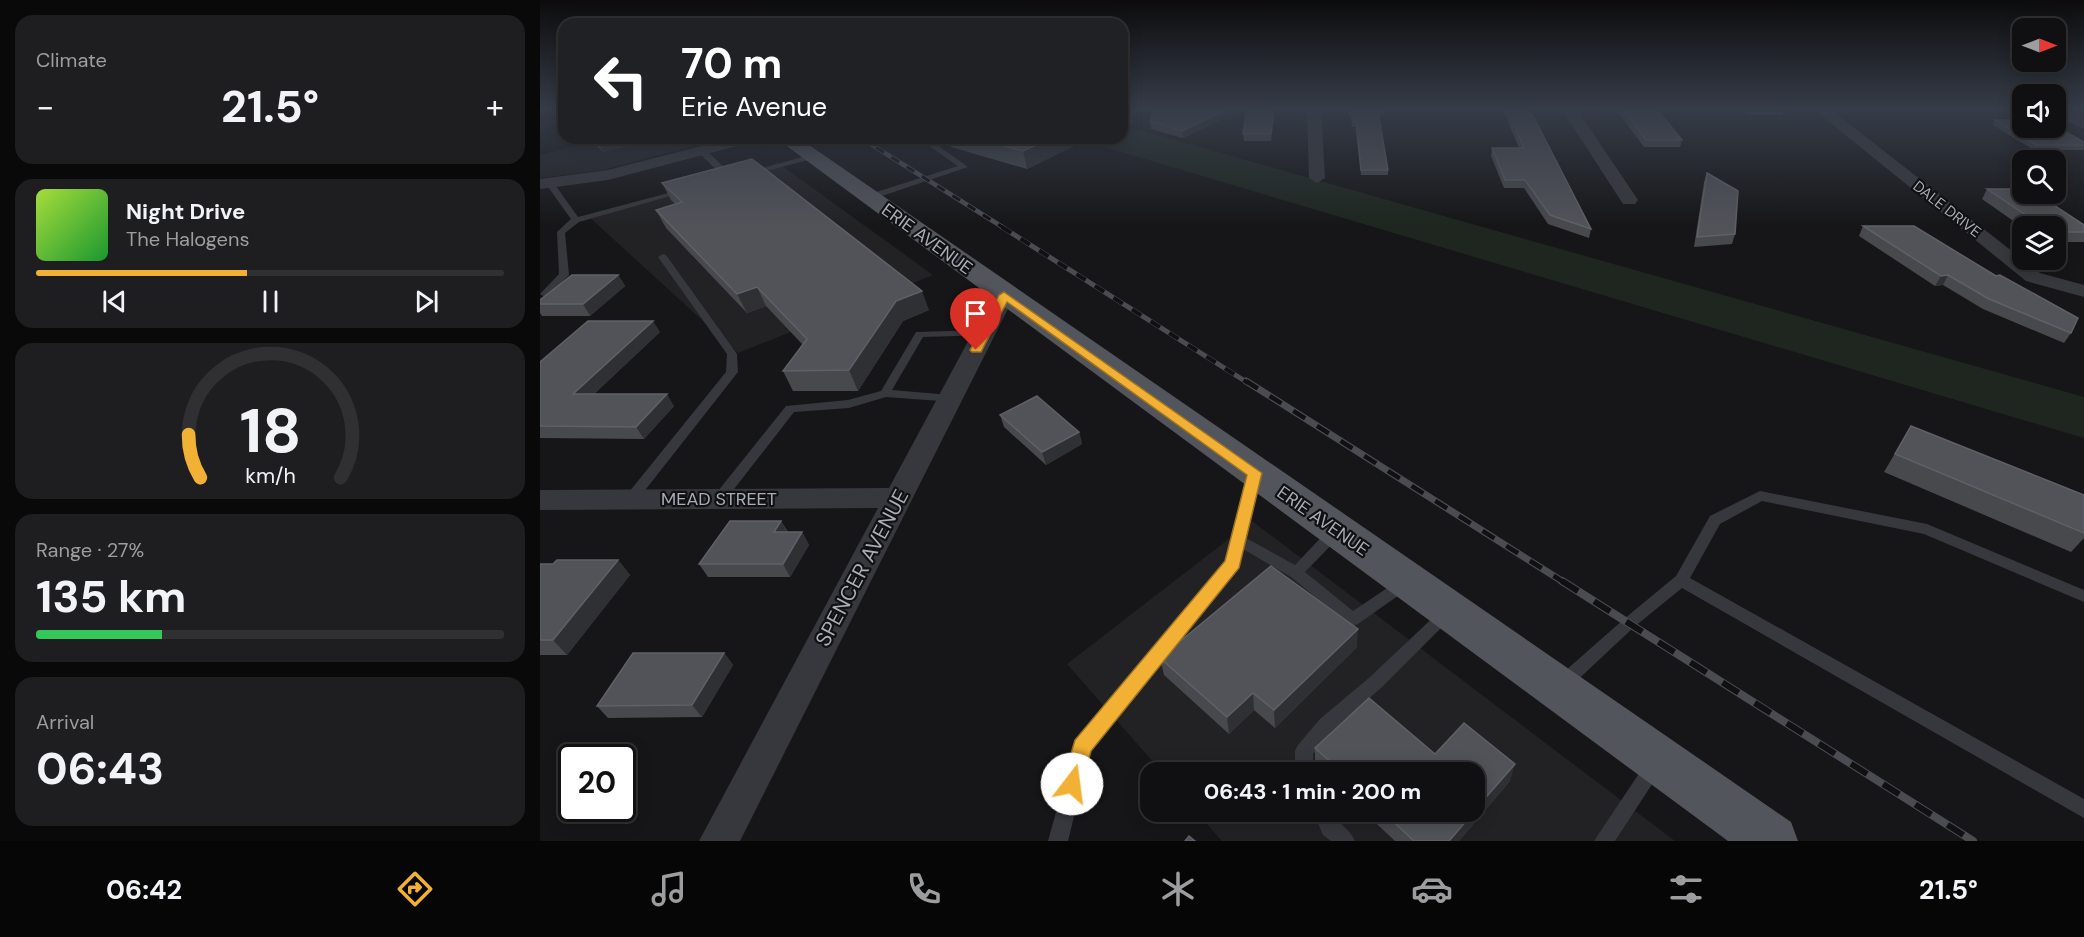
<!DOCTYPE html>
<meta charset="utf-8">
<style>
:root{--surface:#101012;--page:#1e1e20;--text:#f1f3f6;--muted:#9c9d9f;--line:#303032;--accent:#f2b134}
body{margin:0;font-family:"DM Sans",sans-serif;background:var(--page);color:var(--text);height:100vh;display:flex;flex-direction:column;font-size:22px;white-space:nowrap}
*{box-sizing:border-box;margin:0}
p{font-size:20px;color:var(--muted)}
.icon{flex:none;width:33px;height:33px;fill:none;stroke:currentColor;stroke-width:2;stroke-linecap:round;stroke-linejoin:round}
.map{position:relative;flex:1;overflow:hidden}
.drawer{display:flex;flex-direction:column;gap:15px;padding:15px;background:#09090a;width:540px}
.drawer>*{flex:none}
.guide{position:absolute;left:18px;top:18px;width:570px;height:126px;border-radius:18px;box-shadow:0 3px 15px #0003,0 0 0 2px var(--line);background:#202124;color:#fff;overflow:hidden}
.needle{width:39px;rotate:90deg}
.tools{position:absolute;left:1472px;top:18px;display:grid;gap:12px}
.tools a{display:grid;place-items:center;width:54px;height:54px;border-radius:12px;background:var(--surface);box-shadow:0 3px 15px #0003,0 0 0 2px var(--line);font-size:30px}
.speed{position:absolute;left:18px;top:744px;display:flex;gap:12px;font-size:30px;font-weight:700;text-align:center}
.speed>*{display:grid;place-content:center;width:78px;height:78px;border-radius:50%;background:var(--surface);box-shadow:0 3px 15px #0003,0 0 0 2px var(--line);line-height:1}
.speed .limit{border:3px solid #111;border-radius:9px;background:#fff;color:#111}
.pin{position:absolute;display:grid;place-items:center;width:51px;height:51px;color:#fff;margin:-62px -26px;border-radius:50% 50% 50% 0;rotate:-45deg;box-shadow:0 0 6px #0007}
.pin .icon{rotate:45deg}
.me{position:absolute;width:66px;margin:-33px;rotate:15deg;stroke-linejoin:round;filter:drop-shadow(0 0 4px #0008)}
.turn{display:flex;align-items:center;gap:21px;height:126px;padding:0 24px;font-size:27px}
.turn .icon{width:78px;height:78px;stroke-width:2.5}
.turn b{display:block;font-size:42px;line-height:51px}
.big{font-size:45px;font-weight:700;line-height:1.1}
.drawer .tile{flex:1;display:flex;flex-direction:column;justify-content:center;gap:9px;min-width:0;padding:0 21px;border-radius:18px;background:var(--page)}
.drawer .dial{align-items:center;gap:0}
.dial svg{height:156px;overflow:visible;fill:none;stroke:var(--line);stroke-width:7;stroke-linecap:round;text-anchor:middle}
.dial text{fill:var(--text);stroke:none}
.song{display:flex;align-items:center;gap:18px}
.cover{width:72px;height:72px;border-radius:9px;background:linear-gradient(135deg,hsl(80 70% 55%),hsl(130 70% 35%))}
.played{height:6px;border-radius:3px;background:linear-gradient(90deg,var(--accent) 45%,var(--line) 45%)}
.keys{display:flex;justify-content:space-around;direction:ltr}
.heat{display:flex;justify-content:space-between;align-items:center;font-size:33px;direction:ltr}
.charge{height:9px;border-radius:4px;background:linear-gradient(90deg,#34c759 27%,var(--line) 0)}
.trip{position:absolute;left:600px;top:762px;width:345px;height:60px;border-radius:18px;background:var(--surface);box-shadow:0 3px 15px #0003,0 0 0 2px var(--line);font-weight:700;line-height:60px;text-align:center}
.dock{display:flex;height:96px;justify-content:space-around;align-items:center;background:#060607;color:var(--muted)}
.dock .icon{width:42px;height:42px}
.dock .on{color:var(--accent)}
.dock b{font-size:27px;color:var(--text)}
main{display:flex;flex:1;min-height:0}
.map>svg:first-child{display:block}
</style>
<main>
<section class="drawer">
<div class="tile"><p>Climate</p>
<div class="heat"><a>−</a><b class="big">21.5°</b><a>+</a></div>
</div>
<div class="tile">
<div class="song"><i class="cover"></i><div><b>Night Drive</b><p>The Halogens</p></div></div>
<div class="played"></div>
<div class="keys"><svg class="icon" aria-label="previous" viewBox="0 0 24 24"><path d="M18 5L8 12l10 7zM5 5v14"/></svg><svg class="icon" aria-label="pause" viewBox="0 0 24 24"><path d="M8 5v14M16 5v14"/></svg><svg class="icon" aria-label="next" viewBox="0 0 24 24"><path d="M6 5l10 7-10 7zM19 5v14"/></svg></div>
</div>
<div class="tile dial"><svg viewBox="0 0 100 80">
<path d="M14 69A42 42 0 1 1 86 69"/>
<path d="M14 69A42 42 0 0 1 8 47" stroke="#f2b134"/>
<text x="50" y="56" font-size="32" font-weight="700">18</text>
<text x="50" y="72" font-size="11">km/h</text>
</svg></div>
<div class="tile"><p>Range · 27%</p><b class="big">135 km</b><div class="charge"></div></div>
<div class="tile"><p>Arrival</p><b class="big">06:43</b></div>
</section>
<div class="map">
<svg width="1544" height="841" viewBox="0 0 1544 841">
<rect width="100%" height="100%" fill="#161618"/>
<g fill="#222225">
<path d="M68 138H183L63 170 0 178V155Z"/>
<path d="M238 163 393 275 198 353 47 215Z"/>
<path d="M712 521 1135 841H682L656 812H934V772H622L527 664Z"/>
</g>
<path fill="#1e261f" d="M582 125 1544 397V438L534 138H582Z"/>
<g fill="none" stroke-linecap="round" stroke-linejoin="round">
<g fill="#37383d" fill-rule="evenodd">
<path d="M378 138H387L428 167 333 199H327V195L418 166Z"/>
<path d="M159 149H165L194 177V181H188L159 153Z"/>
<path d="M273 154 277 156 276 158 210 175 206 173Z"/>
<path d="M7 182H13L38 217 144 189 148 191 39 222 25 233 29 275 8 296 5 297 0 294 19 274 17 232 31 219 6 184Z"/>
<path d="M123 254 126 255 197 354 198 372 95 503H85L83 500 85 497 186 372 187 354 118 257Z"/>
<path d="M445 330 449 331 450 333 449 335 383 337 352 390 410 395 414 396 416 399 414 402 346 397 309 408 254 412 184 502H174L172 499 174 496 246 406 308 400 341 391 376 332Z"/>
<path d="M715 470 720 471 721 474 706 538 755 565 789 529 794 528 799 529 801 533 799 537 765 572 813 611 859 580 864 578 869 580 871 584 869 588 818 624 813 626 808 624 751 577 703 549 698 567 550 751 528 841H508L536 741 686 561 709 474 710 471Z"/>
<path d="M1220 491 1387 524 1544 590V602L1384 534 1222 501 1180 524 1150 578 1544 799V818L1142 588 1094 627 1029 688 1023 690 1017 688 1015 683 1017 678 1084 619 1136 576 1170 516Z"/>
<path d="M905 609 910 611 913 615 910 619 842 687 792 731 773 754V772H755V751L758 745 780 719 830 677 900 611Z"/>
<path d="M1114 758 1120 760 1123 766 1120 772 1075 841H1054L1108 760Z"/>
<path d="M773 812H792C798 824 810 829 815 841H791L783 835Z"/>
</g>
<g fill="#37383d" fill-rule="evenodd">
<path d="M584 108H598L591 125H582Z"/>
<path d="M767 108H781L785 178 777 183 769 178Z"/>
<path d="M1021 108H1036L1098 200 1095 204H1083Z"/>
<path d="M1272 108H1289L1500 273 1544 285V297L1486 281Z"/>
<path d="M1515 108H1525L1544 119V129L1515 115Z"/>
<path d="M193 138H219L216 141 68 180 0 189V179L68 170Z"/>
<path d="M464 289 471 291 475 295 200 841H159L338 508 0 510V490L349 488 453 295 457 291Z"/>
</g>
<path fill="#53555c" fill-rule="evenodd" d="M236 138H259L1251 822 1258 841H1188Z"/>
<g stroke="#4a4c52" stroke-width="4.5">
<path id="rail-far3" d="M321 138 464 228"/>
</g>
<g stroke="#4a4c52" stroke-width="5">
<path id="rail-far2" d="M462 227 708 383"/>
</g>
<g stroke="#4a4c52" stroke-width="7">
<path id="rail-far1" d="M706 381 1025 583"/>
</g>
<g stroke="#4a4c52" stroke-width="8">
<path id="rail" d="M1022 581 1433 841"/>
</g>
<use href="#rail-far3" stroke="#111113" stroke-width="3" stroke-dasharray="9" stroke-linecap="butt"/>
<use href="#rail-far2" stroke="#111113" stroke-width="4" stroke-dasharray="11" stroke-linecap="butt"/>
<use href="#rail-far1" stroke="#111113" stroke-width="4.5" stroke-dasharray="14" stroke-linecap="butt"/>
<use href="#rail" stroke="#111113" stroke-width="6" stroke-dasharray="19" stroke-linecap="butt"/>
</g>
<g fill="#47494d">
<path d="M615 108H706L643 138 611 129 610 122Z"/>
<path d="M735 108 731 141H704L703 134Z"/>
<path d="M808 108H844V116H839L848 170V175H821L816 127H812L811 116H808Z"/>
<path d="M962 108H989L1051 229 1049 238 1008 224 984 188H964L951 156 952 148H979Z"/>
<path d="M1075 108H1116L1142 140 1140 147H1104Z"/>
<path d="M1199 108H1243L1244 109 1242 115H1207Z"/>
<path d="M1446 108H1482V111H1450Z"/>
<path d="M1530 108H1544V111H1534Z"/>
<path d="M1455 120 1544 142V150H1494L1453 125Z"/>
<path d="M49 138H117L63 152Z"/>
<path d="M408 138H537L538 144 487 169 411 147Z"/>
<path d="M1167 173 1195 234 1192 244 1154 247 1164 182Z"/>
<path d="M122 183 389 310 363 321 318 391H253L243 371 263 345 226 306 207 313 126 228 116 210 135 204 131 200Z"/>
<path d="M1447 189 1544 225V242H1515V226L1482 227 1442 199Z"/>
<path d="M1323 226 1531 333 1524 343 1443 309 1403 285 1395 286 1319 236Z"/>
<path d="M78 275 85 286 50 316H2L0 313V300Z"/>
<path d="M120 332 54 394 134 406 104 439 0 438V362Z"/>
<path d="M460 415 539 432 542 444 506 465 464 427Z"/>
<path d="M1371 426 1544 495V538L1531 552 1344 472Z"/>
<path d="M241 521 248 532H262L269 545 250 577H168L159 564Z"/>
<path d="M78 560 90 575 27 655H0V564H13Z"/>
<path d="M817 647 735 728 714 710 689 734 624 675 620 658Z"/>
<path d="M184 653 193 665 162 717 68 718 57 706Z"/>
<path d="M775 748 895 754 970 781 919 841H855L824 812H934V772H783L775 765Z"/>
</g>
<g fill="#2f3033">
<path d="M691 108H706L643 138 642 131Z"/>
<path d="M734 108H735L731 141V134Z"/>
<path d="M68 138H117L63 152 57 141Z"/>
<path d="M511 138H537L538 144 487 169 483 151Z"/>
<path d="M78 275 85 286 50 316 43 304Z"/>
<path d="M1408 275 1403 285 1395 286 1401 276Z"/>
<path d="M217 287 226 306 207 313 197 294Z"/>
<path d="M382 291 389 310 363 321 318 391 309 370 356 301Z"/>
<path d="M113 321 120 332 41 406 33 394Z"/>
<path d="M127 394 134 406 104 439 96 427Z"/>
<path d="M539 432 542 444 506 465 502 452Z"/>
<path d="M241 521 248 534 234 532Z"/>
<path d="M262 532 269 545 250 577 243 564Z"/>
<path d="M78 560 90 575 27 655 13 640Z"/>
<path d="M818 629 817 647 735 728 734 710Z"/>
<path d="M184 653 193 665 162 717 152 705Z"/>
<path d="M713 693 714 710 689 734 687 717Z"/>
<path d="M975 764 970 781 919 841H909Z"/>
</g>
<g fill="#525359" stroke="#5f6168" stroke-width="1.5">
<path d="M615 108H691L642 131 610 122Z"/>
<path d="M707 108H734L731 134H703Z"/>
<path d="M808 108H844V111H838L848 170H821L816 122H813L811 111H808Z"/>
<path d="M966 108H989L1051 229 1010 215 985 180H965L952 148H984Z"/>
<path d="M1082 108H1116L1142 140H1106Z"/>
<path d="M1209 108H1243L1244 109H1209Z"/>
<path d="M1455 120H1482V128H1515V126L1544 142V145H1496Z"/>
<path d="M54 138H68L57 141Z"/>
<path d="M436 138H511L483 151Z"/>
<path d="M212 159 382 291 356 301 309 370 243 371 267 339 217 287 197 294 116 210 142 202 122 183Z"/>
<path d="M1167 173 1198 191 1195 234 1157 237Z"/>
<path d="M1447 189H1482V194H1497L1544 225V232H1515V226H1502Z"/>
<path d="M1323 226H1374L1456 276 1460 275 1538 318 1531 333 1449 299 1408 275 1401 276Z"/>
<path d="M32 275H78L43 304H0V300Z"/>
<path d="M48 321H113L33 394H127L96 427 0 426V362Z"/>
<path d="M497 396 539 432 502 452 460 415Z"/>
<path d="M1371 426 1544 495V533L1355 454Z"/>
<path d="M190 521H241L234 532H262L243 564H159Z"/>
<path d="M17 560H78L13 640H0V564H13Z"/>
<path d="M731 566 818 629 734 710 713 693 687 717 620 658Z"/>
<path d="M93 653H184L152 705 57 706Z"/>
<path d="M829 698 895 754 924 723 975 764 934 811V772H802L775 748Z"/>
<path d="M843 812H934L909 841H874Z"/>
<path d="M649 836 655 841H645Z"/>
</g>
<linearGradient id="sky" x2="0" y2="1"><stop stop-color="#0c0c0d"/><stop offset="0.48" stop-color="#363c48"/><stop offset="1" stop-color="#363c48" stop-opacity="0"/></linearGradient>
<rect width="1544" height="226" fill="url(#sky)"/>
<path fill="#f2b134" stroke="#9d7322" stroke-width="1.5" d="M464 292 722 473 699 568 551 751 540 791 532 794 525 791 522 784 535 740 685 561 707 475 467 302 441 352H432L430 350 459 295Z"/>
<g text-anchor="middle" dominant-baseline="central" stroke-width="4.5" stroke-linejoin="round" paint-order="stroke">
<g font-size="15" fill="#a8adb8" stroke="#111113">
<text transform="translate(1407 209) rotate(38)">DALE DRIVE</text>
</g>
<g font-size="18" fill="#a8adb8" stroke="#111113">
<text transform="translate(387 239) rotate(36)">ERIE AVENUE</text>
<text x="179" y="499">MEAD STREET</text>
<text transform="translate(783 521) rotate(35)">ERIE AVENUE</text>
</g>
<g font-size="21" fill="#a8adb8" stroke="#111113">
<text transform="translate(322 568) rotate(-62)">SPENCER AVENUE</text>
</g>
</g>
</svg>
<div class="tools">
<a><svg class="needle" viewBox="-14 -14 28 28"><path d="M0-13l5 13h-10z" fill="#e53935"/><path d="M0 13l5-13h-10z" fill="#9c9d9f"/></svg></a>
<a><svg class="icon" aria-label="sound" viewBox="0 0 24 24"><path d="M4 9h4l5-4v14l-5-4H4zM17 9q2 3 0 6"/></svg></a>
<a><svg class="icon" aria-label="search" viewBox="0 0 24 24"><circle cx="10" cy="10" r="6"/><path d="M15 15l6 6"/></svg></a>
<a><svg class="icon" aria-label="layers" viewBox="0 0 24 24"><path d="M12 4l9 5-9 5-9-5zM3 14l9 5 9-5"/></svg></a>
</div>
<div class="speed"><div class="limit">20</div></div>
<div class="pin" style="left:436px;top:350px;background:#d93025"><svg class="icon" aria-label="arrive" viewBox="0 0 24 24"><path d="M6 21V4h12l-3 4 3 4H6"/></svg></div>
<svg class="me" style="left:532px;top:784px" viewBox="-20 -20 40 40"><circle r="19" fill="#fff"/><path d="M0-13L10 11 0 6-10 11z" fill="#f2b134"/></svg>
<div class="trip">06:43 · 1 min · 200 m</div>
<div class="guide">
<div class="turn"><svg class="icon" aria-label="left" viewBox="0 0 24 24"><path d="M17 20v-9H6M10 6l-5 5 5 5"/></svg><div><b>70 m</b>Erie Avenue</div></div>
</div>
</div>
</main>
<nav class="dock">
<b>06:42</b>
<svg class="icon on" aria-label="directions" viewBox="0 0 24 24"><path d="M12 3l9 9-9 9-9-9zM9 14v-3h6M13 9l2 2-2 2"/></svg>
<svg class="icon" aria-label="music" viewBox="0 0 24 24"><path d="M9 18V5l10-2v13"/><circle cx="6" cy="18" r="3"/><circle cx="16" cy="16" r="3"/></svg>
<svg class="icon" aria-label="phone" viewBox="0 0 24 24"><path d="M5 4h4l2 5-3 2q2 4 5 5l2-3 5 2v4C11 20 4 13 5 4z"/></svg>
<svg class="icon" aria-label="climate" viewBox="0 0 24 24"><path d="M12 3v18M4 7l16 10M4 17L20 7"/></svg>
<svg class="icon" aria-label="car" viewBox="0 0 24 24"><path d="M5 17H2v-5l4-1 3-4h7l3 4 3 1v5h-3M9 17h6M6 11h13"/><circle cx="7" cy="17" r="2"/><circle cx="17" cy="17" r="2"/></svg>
<svg class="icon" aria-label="filters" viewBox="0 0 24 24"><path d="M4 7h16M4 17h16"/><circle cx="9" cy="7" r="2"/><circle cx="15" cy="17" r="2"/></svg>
<b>21.5°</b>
</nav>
